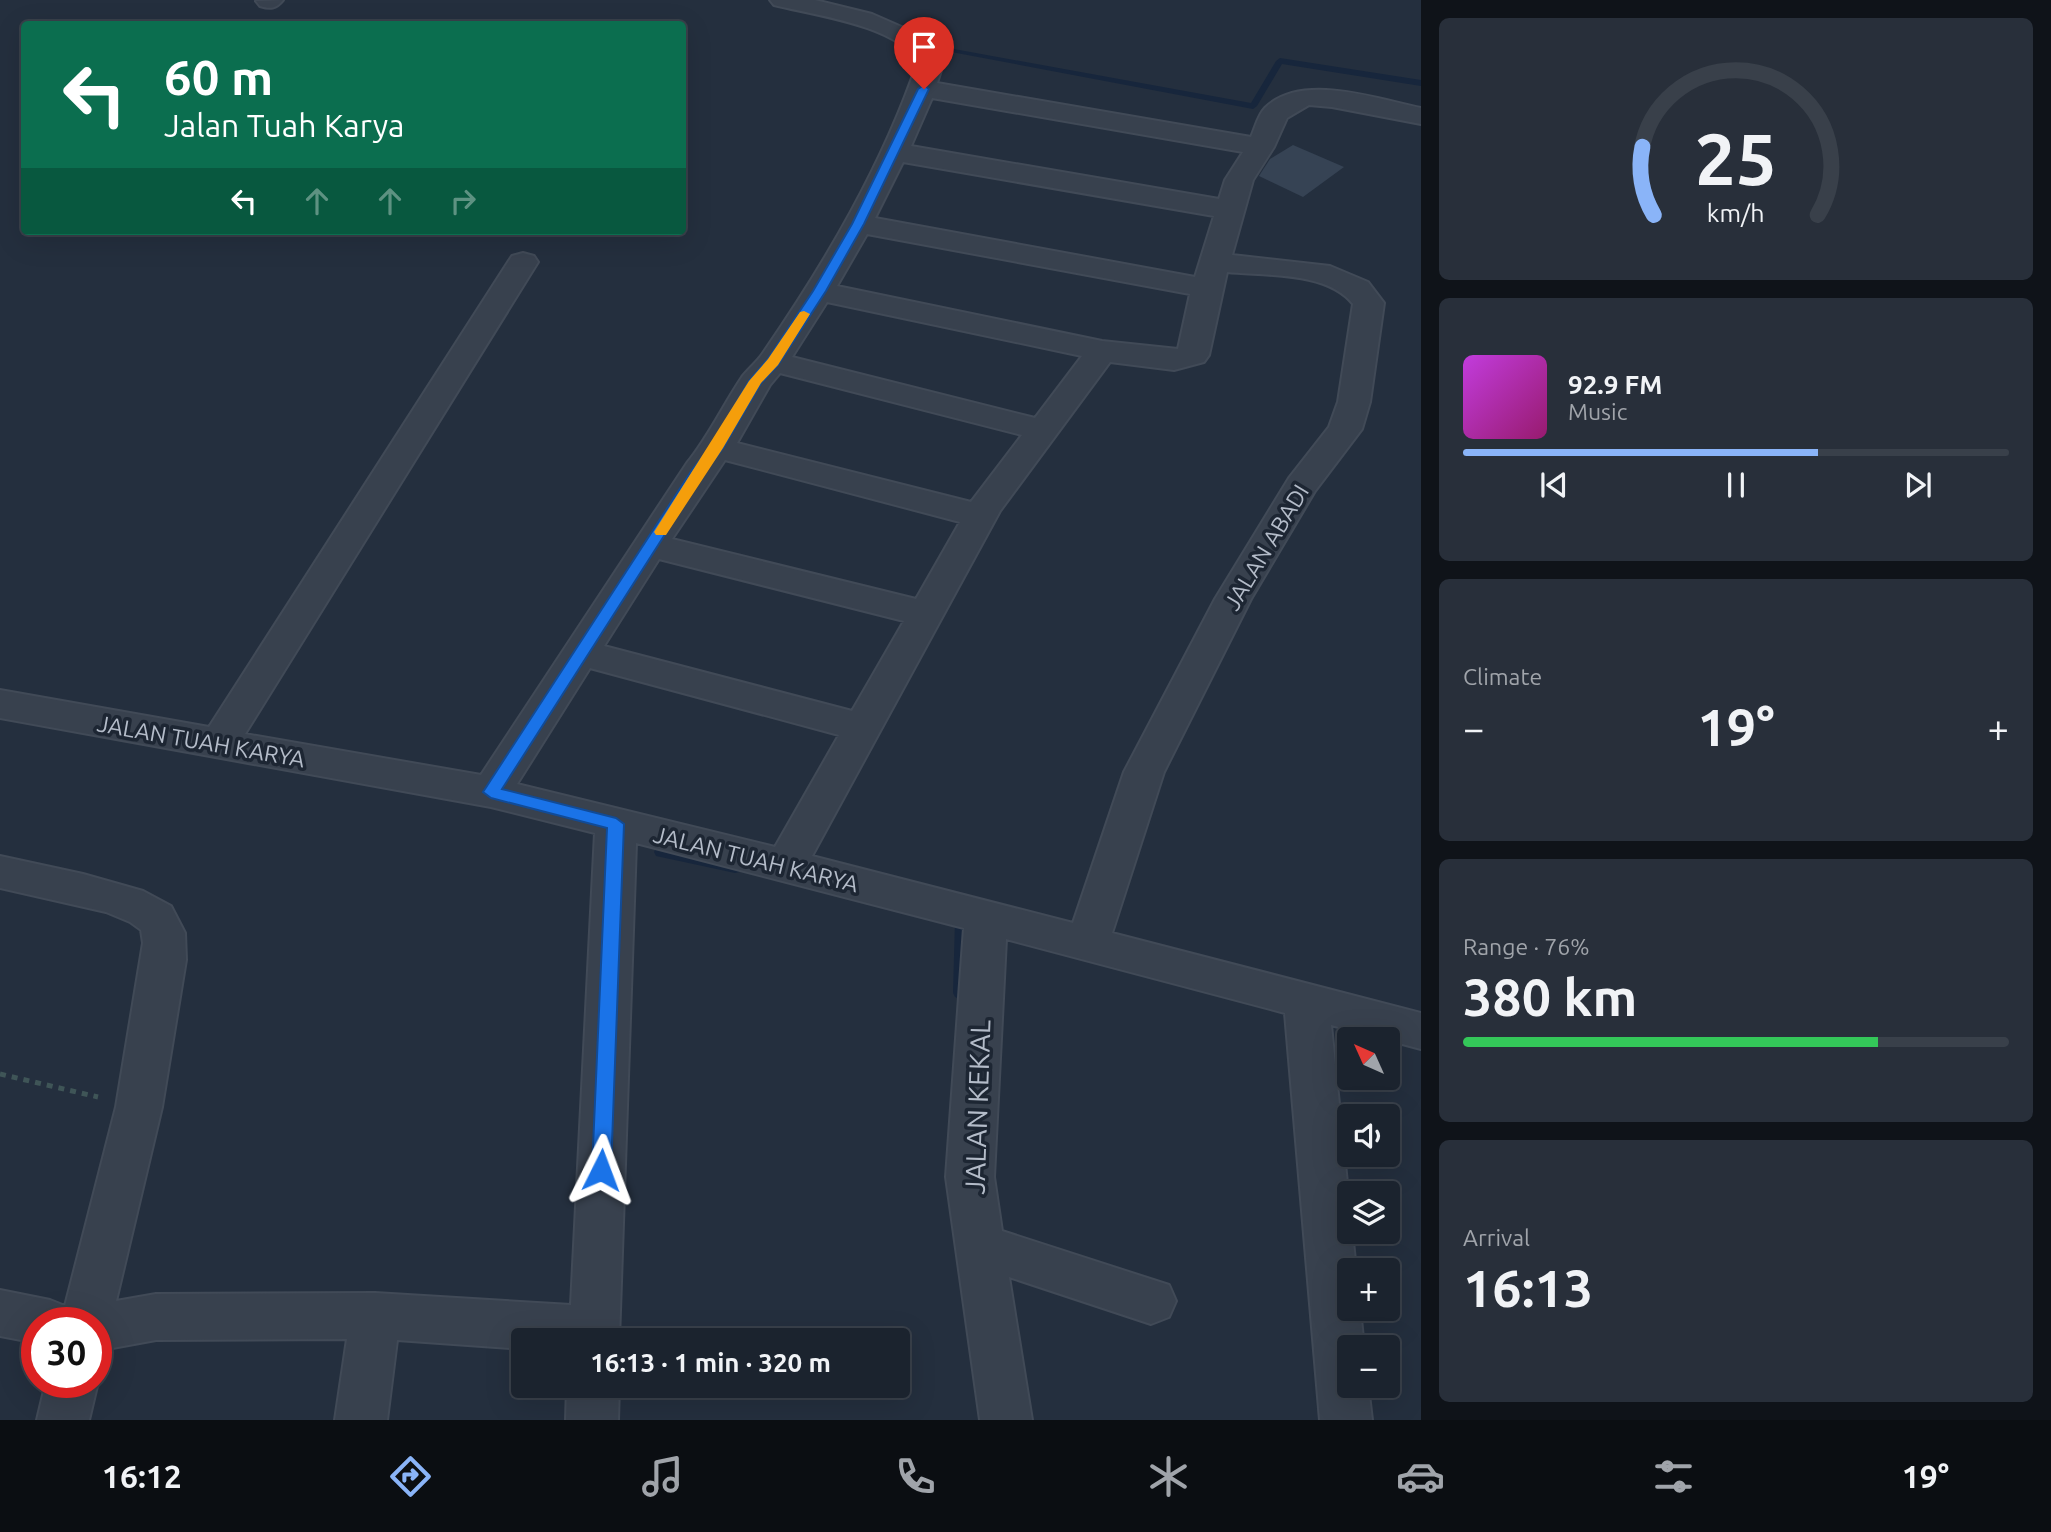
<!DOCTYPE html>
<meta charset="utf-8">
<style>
:root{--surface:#1b232e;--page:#282f3a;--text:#f1f3f6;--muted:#a0a4aa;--line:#39404a;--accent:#8ab4f8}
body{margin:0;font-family:Ubuntu,sans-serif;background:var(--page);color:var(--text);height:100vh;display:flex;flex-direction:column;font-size:26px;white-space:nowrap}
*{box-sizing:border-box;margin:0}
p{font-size:23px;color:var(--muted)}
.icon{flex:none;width:38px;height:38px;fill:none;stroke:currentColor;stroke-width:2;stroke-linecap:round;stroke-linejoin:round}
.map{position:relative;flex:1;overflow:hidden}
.side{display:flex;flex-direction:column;gap:18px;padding:18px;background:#0f1319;width:630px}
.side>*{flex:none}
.top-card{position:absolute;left:21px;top:21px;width:665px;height:214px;border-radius:7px;box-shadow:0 7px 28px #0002,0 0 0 2px var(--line);background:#0b6e4f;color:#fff;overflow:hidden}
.needle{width:46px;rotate:315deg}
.controls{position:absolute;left:1337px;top:1027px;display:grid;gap:14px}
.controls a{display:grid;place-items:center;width:63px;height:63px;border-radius:7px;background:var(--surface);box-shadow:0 7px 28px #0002,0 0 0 2px var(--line);font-size:35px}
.speed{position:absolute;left:21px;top:1307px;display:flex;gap:14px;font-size:35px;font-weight:700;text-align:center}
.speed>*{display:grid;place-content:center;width:91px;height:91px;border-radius:50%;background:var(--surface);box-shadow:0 7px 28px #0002,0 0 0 2px var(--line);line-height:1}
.speed .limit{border:10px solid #d22;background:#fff;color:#111}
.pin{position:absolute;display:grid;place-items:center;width:60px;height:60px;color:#fff;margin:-72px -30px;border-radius:50% 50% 50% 0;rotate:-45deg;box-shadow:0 0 7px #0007}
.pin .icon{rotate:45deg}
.me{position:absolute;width:77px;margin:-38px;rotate:3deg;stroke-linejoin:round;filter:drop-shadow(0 0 5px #0008)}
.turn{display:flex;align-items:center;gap:24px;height:147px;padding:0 28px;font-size:32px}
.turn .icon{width:91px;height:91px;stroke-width:2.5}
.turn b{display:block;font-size:49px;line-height:60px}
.lanes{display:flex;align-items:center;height:66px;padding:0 28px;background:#0003;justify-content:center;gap:35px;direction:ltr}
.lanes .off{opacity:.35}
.big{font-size:52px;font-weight:700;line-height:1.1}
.side .card{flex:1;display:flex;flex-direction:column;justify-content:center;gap:10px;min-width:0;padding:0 24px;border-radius:10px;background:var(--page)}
.side .dial{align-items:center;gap:0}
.dial svg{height:182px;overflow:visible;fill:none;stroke:var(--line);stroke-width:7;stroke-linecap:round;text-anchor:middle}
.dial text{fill:var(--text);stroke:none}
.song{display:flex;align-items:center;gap:21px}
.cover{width:84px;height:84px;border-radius:10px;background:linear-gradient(135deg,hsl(290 70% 55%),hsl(320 70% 35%))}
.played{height:7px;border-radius:4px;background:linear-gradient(90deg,var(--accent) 65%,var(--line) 65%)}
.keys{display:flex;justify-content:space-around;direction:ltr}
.heat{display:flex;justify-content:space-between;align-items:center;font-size:38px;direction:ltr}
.charge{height:10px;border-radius:5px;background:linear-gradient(90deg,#34c759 76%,var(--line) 0)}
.trip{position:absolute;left:511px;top:1328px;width:399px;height:70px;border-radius:7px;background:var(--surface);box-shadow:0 7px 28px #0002,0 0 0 2px var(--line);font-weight:700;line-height:70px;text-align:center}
.dock{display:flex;height:112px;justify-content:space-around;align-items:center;background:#0b0e12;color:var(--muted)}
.dock .icon{width:49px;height:49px}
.dock .on{color:var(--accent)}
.dock b{font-size:32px;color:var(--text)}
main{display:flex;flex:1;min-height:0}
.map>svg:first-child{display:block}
</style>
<main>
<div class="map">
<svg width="1421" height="1420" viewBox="0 0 1421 1420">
<rect width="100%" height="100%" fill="#242f3e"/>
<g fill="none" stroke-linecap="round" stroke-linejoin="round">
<g fill="#17263c" fill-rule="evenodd">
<path d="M943 47 1251 103 1276 61 1280 58 1421 80V86L1282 64 1257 106 1253 109 946 51H943Z"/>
<path d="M661 847 735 863 740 864 742 868 740 872 735 873 656 856 654 852 656 848Z"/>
<path d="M962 915 967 916 969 920 967 993 965 997 960 999 955 997 953 993 955 920 957 916Z"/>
</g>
</g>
<path fill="#364354" d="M1293 145 1344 167 1303 197 1259 176 1270 159Z"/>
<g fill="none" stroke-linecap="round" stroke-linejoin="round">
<g stroke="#414a57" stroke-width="4">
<g id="minor">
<path d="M283 0C276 9 270 9 260 6L256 1Z"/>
<path d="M770 0H815L872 14 929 39 944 61 937 83 1251 137C1255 128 1258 115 1265 108 1301 72 1377 99 1421 108V124L1332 107 1309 105 1287 118 1274 147 1253 180 1232 255 1330 266 1368 282 1384 303 1370 402 1362 429 1315 491 1251 599 1164 772 1112 933 1421 1013V1049L1331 1025 1349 1203V1232H1352L1356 1270H1349V1309H1360L1364 1348H1349V1386H1368L1372 1420H1320L1285 1013 1006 939 994 1177 1002 1231 1169 1285 1176 1301 1169 1317 1151 1324 1009 1277 1032 1420H980L946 1177 964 928 636 843 619 1340H523V1349L397 1340 387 1420H335L347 1339 156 1340 96 1351V1323H37V1343L0 1336V1290L50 1300 65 1306 116 1107 143 943 141 930 130 922 106 912 0 888V856L83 874 143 891 171 906 185 933 186 960 162 1107 116 1301 156 1294 375 1293 571 1305 595 833 491 807 0 718V690L209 727 508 262 512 256 523 253 534 256 538 262 245 734 481 775 687 463C709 436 723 405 742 377 748 369 757 362 763 353 825 263 883 165 918 61 895 25 814 15 774 5ZM932 98 1243 152 1225 180 1219 199 911 146ZM903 162 1214 216 1195 277 875 218ZM867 234 1190 294 1178 349 1102 341 837 286ZM1227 272C1265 276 1327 271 1353 304L1338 402 1329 427 1289 478 1215 599 1124 772 1073 923 812 856 1000 511 1110 362 1174 370 1204 362 1209 355ZM827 302 1082 356 1035 418 792 357ZM780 373 1022 435 971 502 737 443 770 385ZM725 460 960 522 916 599 672 539ZM659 559 904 621 852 711 604 646ZM590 668 839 735 775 847 517 784Z"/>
<path d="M96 1379 98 1382 89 1420H37L46 1382H96Z"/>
<path d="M567 1386H619L618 1420H566Z"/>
</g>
</g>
<path stroke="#3f5557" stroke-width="5" stroke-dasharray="6 6" stroke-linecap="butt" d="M0 1074 98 1097"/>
<use href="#minor" fill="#38414e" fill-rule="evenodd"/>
</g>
<path fill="#1a73e8" stroke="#114b97" stroke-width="2" d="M924 85 929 89 864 224 826 291 778 365 761 383 723 448 705 472 502 789 616 818 624 824 611 1170 608 1176 601 1179 594 1176 592 1170 607 828 491 798 483 792 692 470 711 446 749 381 768 359 813 291 852 224 918 89Z"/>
<path fill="#f59e0b" d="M804 311 810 314 778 365 761 383 723 448 666 535H656L654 532 749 381 768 359 800 312Z"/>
<g text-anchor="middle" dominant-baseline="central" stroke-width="7" stroke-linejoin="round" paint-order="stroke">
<g font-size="23" fill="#b4bcc9" stroke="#1d2633">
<text transform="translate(1266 547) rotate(-59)">JALAN ABADI</text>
<text transform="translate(201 741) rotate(10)">JALAN TUAH KARYA</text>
<text transform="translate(756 859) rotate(14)">JALAN TUAH KARYA</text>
</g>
<g font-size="28" fill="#b4bcc9" stroke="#1d2633">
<text transform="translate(977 1107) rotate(-88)">JALAN KEKAL</text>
</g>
</g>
</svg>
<div class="controls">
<a><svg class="needle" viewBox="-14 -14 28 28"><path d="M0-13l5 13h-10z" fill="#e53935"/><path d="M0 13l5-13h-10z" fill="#a0a4aa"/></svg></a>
<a><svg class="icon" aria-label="sound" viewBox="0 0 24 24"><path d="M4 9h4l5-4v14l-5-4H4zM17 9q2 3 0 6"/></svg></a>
<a><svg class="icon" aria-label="layers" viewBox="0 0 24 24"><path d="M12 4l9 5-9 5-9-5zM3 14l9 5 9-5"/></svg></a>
<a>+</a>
<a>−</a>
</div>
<div class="speed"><div class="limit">30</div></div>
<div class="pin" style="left:924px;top:89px;background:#d93025"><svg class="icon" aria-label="arrive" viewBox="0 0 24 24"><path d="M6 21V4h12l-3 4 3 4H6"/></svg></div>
<svg class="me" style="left:601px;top:1170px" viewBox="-20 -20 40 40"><path d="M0-17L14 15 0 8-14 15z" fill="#1a73e8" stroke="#fff" stroke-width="4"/></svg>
<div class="trip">16:13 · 1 min · 320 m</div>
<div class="top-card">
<div class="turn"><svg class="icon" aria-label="left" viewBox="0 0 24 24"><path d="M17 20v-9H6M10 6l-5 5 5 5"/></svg><div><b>60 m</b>Jalan Tuah Karya</div></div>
<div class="lanes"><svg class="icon" aria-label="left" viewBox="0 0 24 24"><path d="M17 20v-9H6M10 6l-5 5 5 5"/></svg><svg class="icon off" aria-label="ahead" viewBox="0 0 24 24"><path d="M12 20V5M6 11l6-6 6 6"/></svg><svg class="icon off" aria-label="ahead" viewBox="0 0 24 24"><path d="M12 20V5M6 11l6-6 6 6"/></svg><svg class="icon off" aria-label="right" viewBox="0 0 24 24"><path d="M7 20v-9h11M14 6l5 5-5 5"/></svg></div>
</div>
</div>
<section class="side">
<div class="card dial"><svg viewBox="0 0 100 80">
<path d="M14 69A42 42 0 1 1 86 69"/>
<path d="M14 69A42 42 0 0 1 9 39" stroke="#8ab4f8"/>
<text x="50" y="56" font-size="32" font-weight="700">25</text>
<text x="50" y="72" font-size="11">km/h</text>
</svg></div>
<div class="card">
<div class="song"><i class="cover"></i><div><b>92.9 FM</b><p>Music</p></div></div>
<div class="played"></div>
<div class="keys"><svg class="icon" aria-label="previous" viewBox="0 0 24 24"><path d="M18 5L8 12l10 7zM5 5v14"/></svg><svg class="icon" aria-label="pause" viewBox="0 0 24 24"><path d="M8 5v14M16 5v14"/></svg><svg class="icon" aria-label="next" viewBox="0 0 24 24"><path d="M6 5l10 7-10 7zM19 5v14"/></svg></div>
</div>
<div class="card"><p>Climate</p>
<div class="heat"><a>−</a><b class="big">19°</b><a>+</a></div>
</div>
<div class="card"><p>Range · 76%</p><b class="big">380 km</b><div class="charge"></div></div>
<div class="card"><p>Arrival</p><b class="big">16:13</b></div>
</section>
</main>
<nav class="dock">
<b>16:12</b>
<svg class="icon on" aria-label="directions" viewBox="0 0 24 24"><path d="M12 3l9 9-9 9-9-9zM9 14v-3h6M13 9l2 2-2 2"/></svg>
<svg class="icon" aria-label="music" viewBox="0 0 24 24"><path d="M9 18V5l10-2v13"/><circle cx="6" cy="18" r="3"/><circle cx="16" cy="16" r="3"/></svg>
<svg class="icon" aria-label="phone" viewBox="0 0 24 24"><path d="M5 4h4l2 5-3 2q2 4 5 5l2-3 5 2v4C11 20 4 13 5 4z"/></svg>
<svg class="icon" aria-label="climate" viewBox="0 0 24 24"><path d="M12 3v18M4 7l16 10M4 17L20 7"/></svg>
<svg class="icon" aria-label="car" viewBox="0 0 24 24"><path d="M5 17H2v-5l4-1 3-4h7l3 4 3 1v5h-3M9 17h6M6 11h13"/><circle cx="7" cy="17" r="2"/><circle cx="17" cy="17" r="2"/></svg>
<svg class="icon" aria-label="filters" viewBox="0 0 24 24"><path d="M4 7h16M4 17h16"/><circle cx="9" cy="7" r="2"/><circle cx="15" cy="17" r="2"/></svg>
<b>19°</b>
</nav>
